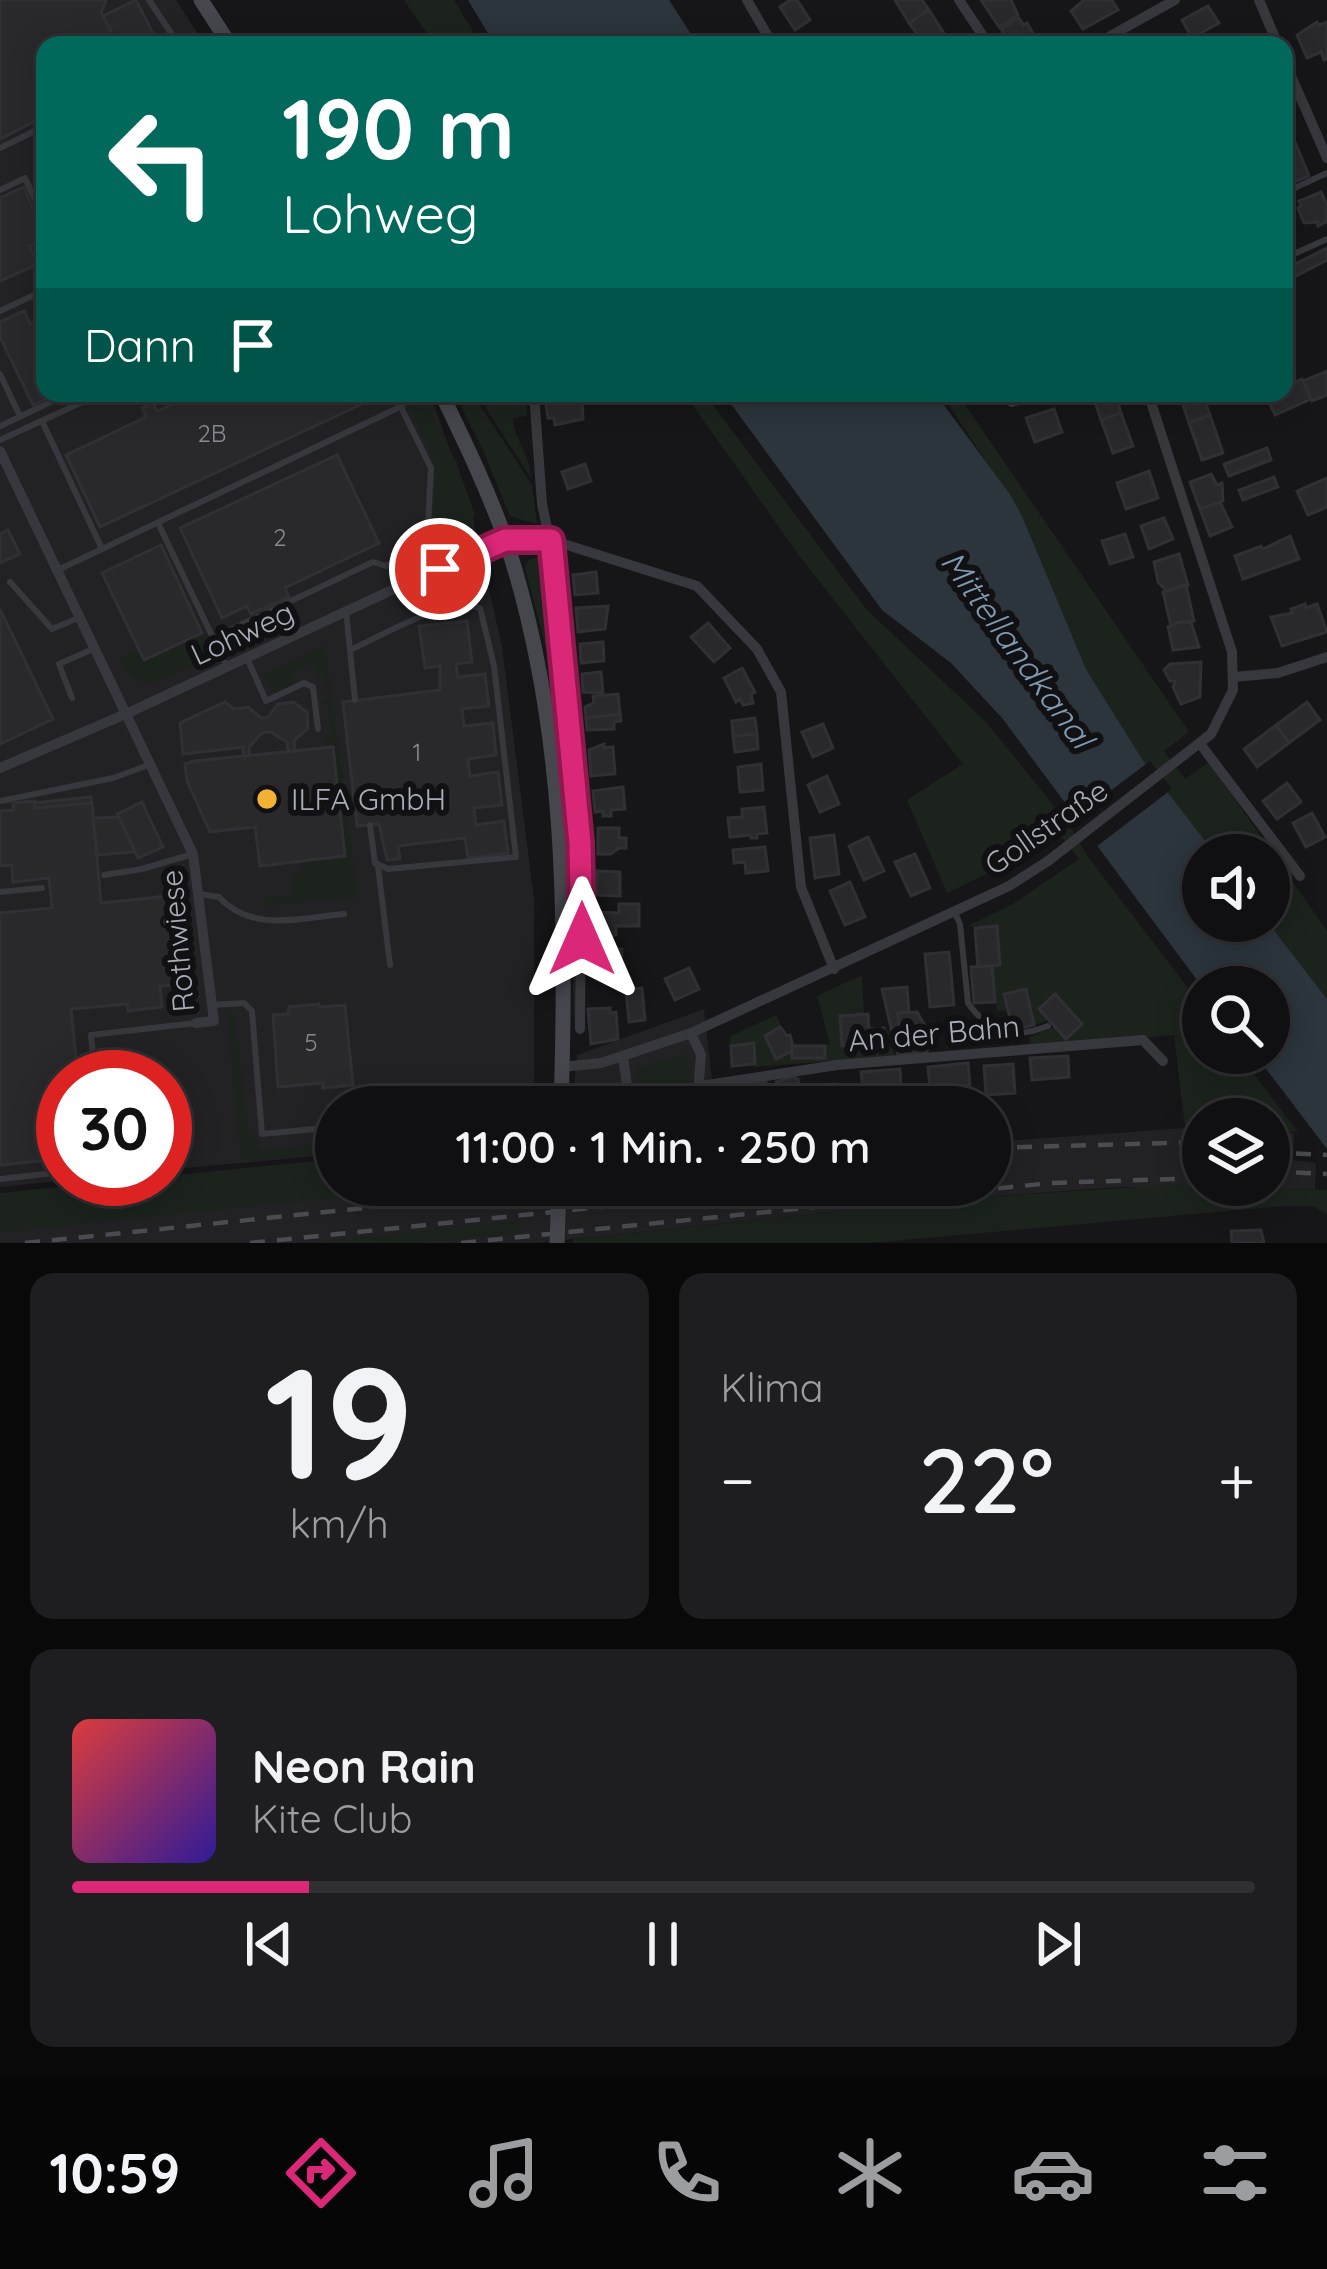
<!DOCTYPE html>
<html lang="de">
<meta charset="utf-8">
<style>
:root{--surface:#101012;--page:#1e1e20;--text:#f1f3f6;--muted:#9c9d9f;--line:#303032;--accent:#db2777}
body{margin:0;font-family:Quicksand,sans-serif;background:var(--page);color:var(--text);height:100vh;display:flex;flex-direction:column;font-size:45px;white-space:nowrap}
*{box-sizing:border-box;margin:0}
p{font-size:39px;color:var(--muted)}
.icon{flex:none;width:66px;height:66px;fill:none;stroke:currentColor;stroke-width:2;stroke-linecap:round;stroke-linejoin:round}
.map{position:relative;height:1243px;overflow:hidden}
.panel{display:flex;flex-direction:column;gap:30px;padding:30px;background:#09090a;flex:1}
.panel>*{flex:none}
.guide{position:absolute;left:36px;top:36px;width:1257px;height:366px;border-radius:24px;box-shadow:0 6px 30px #0003,0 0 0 3px var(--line);background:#00695c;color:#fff;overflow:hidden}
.controls{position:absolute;left:1182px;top:834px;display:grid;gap:24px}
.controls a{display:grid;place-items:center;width:108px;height:108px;border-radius:50%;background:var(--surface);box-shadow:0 6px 30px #0003,0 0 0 3px var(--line);font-size:60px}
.speed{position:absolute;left:36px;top:1050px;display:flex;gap:24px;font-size:60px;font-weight:700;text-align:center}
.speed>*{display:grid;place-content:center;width:156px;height:156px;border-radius:50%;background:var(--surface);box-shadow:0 6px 30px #0003,0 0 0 3px var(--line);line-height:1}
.speed .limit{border:18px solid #d22;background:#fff;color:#111}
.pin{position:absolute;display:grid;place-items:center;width:102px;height:102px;color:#fff;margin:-51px;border:6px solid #fff;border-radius:50%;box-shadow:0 3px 12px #0007}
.me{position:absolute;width:132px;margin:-66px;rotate:0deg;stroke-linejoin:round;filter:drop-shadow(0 0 9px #0008)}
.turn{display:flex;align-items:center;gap:42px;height:252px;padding:0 48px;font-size:54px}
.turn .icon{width:156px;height:156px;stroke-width:2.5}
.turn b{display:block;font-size:84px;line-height:102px}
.then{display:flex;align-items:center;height:114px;padding:0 48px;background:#0003;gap:24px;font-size:45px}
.big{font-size:90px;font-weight:600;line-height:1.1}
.panel .widget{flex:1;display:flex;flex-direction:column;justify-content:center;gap:18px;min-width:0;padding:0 42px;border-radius:24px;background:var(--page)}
.panel .dial{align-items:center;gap:0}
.dial b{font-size:156px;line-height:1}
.song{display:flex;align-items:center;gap:36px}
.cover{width:144px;height:144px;border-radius:18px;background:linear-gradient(135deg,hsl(0 70% 55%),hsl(250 70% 35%))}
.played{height:12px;border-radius:6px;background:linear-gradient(90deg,var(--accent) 20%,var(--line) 20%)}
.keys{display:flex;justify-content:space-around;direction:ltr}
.heat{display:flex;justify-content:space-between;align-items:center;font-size:66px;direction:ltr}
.panel .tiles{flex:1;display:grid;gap:30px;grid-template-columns:1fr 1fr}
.widget:last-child{grid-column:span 2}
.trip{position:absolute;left:315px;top:1086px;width:696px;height:120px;border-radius:60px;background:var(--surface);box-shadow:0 6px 30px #0003,0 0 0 3px var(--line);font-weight:600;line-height:120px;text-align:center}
.tab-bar{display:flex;height:192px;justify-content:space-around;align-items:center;background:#060607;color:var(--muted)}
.tab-bar .icon{width:84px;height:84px}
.tab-bar .active{color:var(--accent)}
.tab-bar b{font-size:54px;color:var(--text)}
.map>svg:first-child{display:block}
</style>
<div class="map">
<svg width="1327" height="1243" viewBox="0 0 1327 1243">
<rect width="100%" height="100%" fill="#161618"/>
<g fill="#222225">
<path d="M0 0H176L205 45H45V393H426L435 408 472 514 502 647 534 899V1107H336V1154L165 1170V1077H63V1179H77L0 1187Z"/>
<path d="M704 1009 715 1107H572L577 1055Z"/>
<path d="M1185 1128 1203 1129V1185H1269V1132L1294 1133 1293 1160 1316 1163 1315 1189 1119 1187 966 1198 535 1243H0V1232L453 1185H990V1142Z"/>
</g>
<g fill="#1c231d">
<path d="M404 0H454L481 45H435Z"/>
<path d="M454 393H472L532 485 537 524 510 516 483 450Z"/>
<path d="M476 393H526L527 416 513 418C515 442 530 454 531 478Z"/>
<path d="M684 393H704L867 610 985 721 1068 823 1086 854 1203 1008V1053H1238L1298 1132 1269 1133V1119H1203V1129L1185 1128 1174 1035 1030 1047V1037L1055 1027 1066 1039 1082 1024 1055 995 1039 1009 1048 1020 1034 1025 1025 989 1005 994 1008 1010 997 1011 992 966 1000 965 997 927 968 926 1013 904 1079 859 1057 831 1003 866 947 893 907 800 963 764 801 558Z"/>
<path d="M941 393H957L1189 732 1164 751 1185 779 1209 762 1327 931V999L1267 921 1269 855H1216L1142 759 1086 669 1022 516Z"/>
<path d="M409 407 431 411 456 462 475 515 467 530 433 550 435 464Z"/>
<path d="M543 556 575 856V1031L560 735 550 664 525 568 528 560Z"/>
<path d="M202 633 212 655C178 671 141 705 118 659L139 649 145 660Z"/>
<path d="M325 645 358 897 266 906 262 898 294 894 292 874 303 872 302 861 345 855 332 744 323 742 324 738 331 739 328 706 319 701 328 698 325 677 316 675 313 663 294 672 293 684 274 693 262 675Z"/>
<path d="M862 975 864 1014 840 1016 842 1046 885 1044V1032L888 1030 895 1056 755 1067 753 1044 729 1046 731 1036 776 1015 782 1028 765 1036 776 1058 790 1053 792 1058H825V1046L830 1044 817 996Z"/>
<path d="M235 1014 248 1134 256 1135 258 1150 336 1143V1153L249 1161 241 1158 226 1015Z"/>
<path d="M686 1053 691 1082 678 1097 673 1090 636 1094V1069Z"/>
<path d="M336 1159V1185H456L0 1233V1193Z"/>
<path d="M1170 1185 1327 1190V1214L1313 1206H1284L870 1243H572L574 1239 966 1198Z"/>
<path d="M519 1220 520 1233 414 1243H308Z"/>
</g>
<g fill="#2c353c">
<path d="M468 0H669L698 45H495Z"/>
<path d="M723 393H935L1009 493 1022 516 1086 669 1142 759 1216 855H1203V921H1267L1327 999V1149L1254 1053H1269V987L1203 988 1002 718 951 663 882 610Z"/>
</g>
<path fill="#161618" d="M1150 761 1172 789 1092 850 1070 821Z"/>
<g fill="#29292c" stroke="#303034" stroke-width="3">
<path d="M0 0H106L101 13 118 45H45V116L0 139Z"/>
<path d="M136 0 159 45H118L103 16Z"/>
<path d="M790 0H797L810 20 795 30 780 7Z"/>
<path d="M895 0H922L929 10 909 23Z"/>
<path d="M981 0H1011L1018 15 999 27Z"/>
<path d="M1084 0H1112L1118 10 1083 29 1071 11Z"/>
<path d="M1208 6 1219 23 1192 38 1182 20Z"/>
<path d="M929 10 949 41 942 45H925L909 23Z"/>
<path d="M1019 18 1024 25 1027 23 1039 44 1011 45 1001 29Z"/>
<path d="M1317 22 1319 25 1327 22V59L1324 60 1321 52 1307 58 1297 35Z"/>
<path d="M1296 144 1309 176 1284 186V149Z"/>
<path d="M24 187 45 238 29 246 38 264 0 281V198Z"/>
<path d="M1321 192 1327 205 1326 222 1318 226 1317 222 1304 223 1298 208 1301 206 1299 201Z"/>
<path d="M1327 248V260L1294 277 1289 267Z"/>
<path d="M24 311 30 324 45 317V393H59L33 405 0 337V322Z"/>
<path d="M1327 371V395L1312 401 1303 381Z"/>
<path d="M1302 379 1311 399 1275 415 1266 395 1284 393V387Z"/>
<path d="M197 393H380L381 395 100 527 66 455 146 417 142 408 147 406 145 402 151 399 157 411Z"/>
<path d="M1092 393H1115L1121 413 1101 420Z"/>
<path d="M1179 393H1202L1210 415 1189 423Z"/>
<path d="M582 401 583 419 555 425 554 418H548L546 404Z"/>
<path d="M1054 409 1062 432 1035 442 1026 418Z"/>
<path d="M1121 413 1133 446 1113 453 1101 420Z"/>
<path d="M1210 415 1223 453 1202 460 1189 423Z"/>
<path d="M1267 448 1271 460 1229 476 1224 464Z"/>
<path d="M337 455 379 543 285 588 289 597 251 614 247 606 222 618 180 528Z"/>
<path d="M585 464 591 481 568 489 562 472Z"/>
<path d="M1149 471 1158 498 1126 509 1117 483Z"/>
<path d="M1211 474 1217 485 1222 483 1223 501 1200 509 1190 482Z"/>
<path d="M1274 477 1278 487 1243 500 1239 490Z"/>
<path d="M1327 478V507L1308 515 1297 491Z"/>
<path d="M1220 502 1232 527 1210 536 1200 509Z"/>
<path d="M1164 518 1173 539 1149 549 1141 526Z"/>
<path d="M8 530 20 554 0 563V534Z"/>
<path d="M1125 534 1133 557 1110 564 1102 541Z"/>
<path d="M1290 536 1299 559 1243 579 1235 556 1261 546 1263 549Z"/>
<path d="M161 545 202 633 144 660 102 573Z"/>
<path d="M1179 554 1188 585 1167 591 1158 582 1154 562Z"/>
<path d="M596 572 598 593 575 595 573 575Z"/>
<path d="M1186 585 1194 621 1171 626 1163 592Z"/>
<path d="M1305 604 1306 608 1317 604 1327 632 1282 646 1271 617 1292 613 1291 609Z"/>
<path d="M608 606 605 629 578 632 576 608Z"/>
<path d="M0 609 53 719 0 744Z"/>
<path d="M467 621 472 662 456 664 458 677 485 674 489 706 462 709 464 726 493 723 496 755 468 759 470 776 498 772 502 805 474 808 476 825 504 821 508 853 468 858 465 838 398 846 400 859 387 860 379 824 357 826 343 702 440 690V666L425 668 419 626Z"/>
<path d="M1180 622H1191L1199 647 1173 650 1168 627Z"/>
<path d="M708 623 730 648 714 662 691 637Z"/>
<path d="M603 642 604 661 581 663 580 644Z"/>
<path d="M1201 662 1200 697 1181 704 1173 687 1175 681H1170L1164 670 1170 664Z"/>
<path d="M742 668 755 692 751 694 753 703 743 705 740 699 736 702 724 678Z"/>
<path d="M601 672 603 693 583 692 582 674Z"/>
<path d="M618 694 620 714 586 718 585 707 594 703 593 696Z"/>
<path d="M225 702 234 709 248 707 261 718 268 717 278 704 293 702 307 712 308 728 294 741 295 752H288L287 742 270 732 262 733 249 747 250 757 244 758 243 747 183 754 180 723Z"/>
<path d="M1307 702 1320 720 1289 743 1276 725Z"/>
<path d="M620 714 621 721 614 722V729L587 730 586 718Z"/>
<path d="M755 718 757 734 733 736 732 721Z"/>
<path d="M823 724 833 748 813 757 802 732Z"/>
<path d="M1276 725 1289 743 1257 767 1244 749Z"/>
<path d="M757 734 758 749 735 752 733 736Z"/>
<path d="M604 744V748L613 747 615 774 591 776 589 750Z"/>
<path d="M333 747 345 856 260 866 255 827 210 832 187 781 185 764 194 761Z"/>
<path d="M761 764 763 790 740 792 738 767Z"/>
<path d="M827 776 839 804 820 812 808 785Z"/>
<path d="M1287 783 1301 802 1277 819 1263 801Z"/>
<path d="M623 787 625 809 611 810V816H603V811L595 812 593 791Z"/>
<path d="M91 797 92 803 14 810 13 805Z"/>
<path d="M35 801V808L92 803 101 903 168 896 177 985 160 986 162 1007 128 1011 127 1004 71 1009 78 1077H63V1164L61 1159 0 1165V913L52 908 49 878 13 882 12 865 0 866V811L14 810 13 803Z"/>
<path d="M142 802 163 847 138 858 117 814Z"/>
<path d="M764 807 767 833 757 834V838H751V835L730 837 728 818 742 817V809Z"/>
<path d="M1312 813 1325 837 1306 847 1293 823Z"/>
<path d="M119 817 135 852 97 855 93 818Z"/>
<path d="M598 828H619V838H626V848H619L611 854H598Z"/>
<path d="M834 835 839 874 815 878 810 838Z"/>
<path d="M868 837 884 871 864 880 849 846Z"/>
<path d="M765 847 768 871 746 873 745 862 734 863 733 850Z"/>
<path d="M915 854 930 888 911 896 895 862Z"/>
<path d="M597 871 620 872V896L597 895Z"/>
<path d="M850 882 865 917 845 925 830 891Z"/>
<path d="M619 904H639V926H616V935L599 937 595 934 596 912 619 913Z"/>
<path d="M997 926 1000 965 978 967 975 928Z"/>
<path d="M596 948 622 949 621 970 595 969Z"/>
<path d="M949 952 954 1005 930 1007 925 954Z"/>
<path d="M992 966 995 1002 974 1003 971 967Z"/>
<path d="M689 968 699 989 675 1000 665 979Z"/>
<path d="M907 987 909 1012 898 1013 901 1039 894 1040 882 989Z"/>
<path d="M642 988 645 1020 629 1022 626 990Z"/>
<path d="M1026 989 1034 1025 1013 1030 1004 994Z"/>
<path d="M1055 994 1082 1024 1066 1039 1039 1009Z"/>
<path d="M319 1004V1007L345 1005 353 1085 323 1088V1083L278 1087 273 1015 288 1014 289 1007Z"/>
<path d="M610 1008V1013L616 1012 618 1039 591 1044 588 1009Z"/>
<path d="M917 1012 928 1031 927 1053 898 1055 894 1040 901 1039 898 1013Z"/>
<path d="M868 1014 869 1029 884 1028 885 1044 842 1046 840 1016Z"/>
<path d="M780 1027 787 1036 790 1035 794 1050 776 1059 765 1036Z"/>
<path d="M754 1043 755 1064 732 1066 731 1046Z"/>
<rect x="792" y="1046" width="33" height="12"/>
<path d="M1068 1056 1069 1077 1032 1080 1030 1058Z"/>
<path d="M968 1063 970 1085 930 1088 928 1067Z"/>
<path d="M1013 1064 1015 1093 986 1095 984 1066Z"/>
<path d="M900 1069 901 1086 863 1089 861 1072Z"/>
<path d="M792 1077 798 1079 801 1107H781L776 1082Z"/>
<path d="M766 1082 769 1107 723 1103 722 1090Z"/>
<path d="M835 1084 837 1107H816L815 1085Z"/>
<path d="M525 1095 526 1103 464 1107 463 1102Z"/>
<path d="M1261 1230 1264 1243H1232L1231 1231Z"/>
</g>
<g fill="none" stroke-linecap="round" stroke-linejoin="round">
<g stroke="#37383d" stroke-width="6">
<path d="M149 0 179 45"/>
<path d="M0 148 45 126"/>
<path d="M0 190 25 178 45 221"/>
<path d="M1284 193 1327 173"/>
<path d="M36 246 45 267"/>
<path d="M1296 253 1327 239"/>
<path d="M0 311 45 290"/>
<path d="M0 374 20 416"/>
<path d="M42 421 102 549"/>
<path d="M0 426 70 393"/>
<path d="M0 440 102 393"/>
<path d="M158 523 226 665"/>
<path d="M58 570 402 406"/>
<path d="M10 582 52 629 78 618"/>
<path d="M346 611 355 700"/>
<path d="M213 638 373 562 386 566 427 545 431 468 394 393"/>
<path d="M352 649C384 635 447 596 480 608L494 666 516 857 388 869 375 863 370 825"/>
<path d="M248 660 266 701 304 683 313 687 318 729"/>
<path d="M72 698 59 664 93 649"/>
<path d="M0 801 113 778 149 765"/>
<path d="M378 866 390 965"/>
<path d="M104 875 142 869 193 854"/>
<path d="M0 892 42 888"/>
<path d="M200 894 219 897C252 933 300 918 344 914"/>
<path d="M955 913 960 924 968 1003C990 1034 1013 1040 1048 1026"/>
<path d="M212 1005 244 1003 252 1011 262 1134 336 1127"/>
<path d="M95 1077 91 1035 196 1023"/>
<path d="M0 1179 63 1172"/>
</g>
<g stroke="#37383d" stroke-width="10">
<path d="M747 0 773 45"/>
<path d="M959 0 989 45"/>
<path d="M1259 0 1278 45"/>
<path d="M1094 45 1175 0"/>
<path d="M1284 60 1327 158"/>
<path d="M534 393 542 504 552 551 581 864 580 1029"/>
<path d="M998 393 1012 402 1039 393"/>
<path d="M0 451 193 854 214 1021 196 1023"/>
<path d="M1234 677 1278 673 1327 657"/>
<path d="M1201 745 1300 876"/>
<path d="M0 768 128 713 482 548 505 540H551L697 586 757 649 781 692 801 887 834 969"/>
<path d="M623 1057 630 1107"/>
<path d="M562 1067 601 1063 691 1033 1009 886 1048 861 1211 734 1233 690 1232 652 1148 393"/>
<path d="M701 1086 837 1065 1143 1040 1163 1061"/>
<path d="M658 1107 682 1105 698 1094 701 1055 691 1033"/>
</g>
<g stroke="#45474d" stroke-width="15">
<path d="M201 0 230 45"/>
<path d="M441 393C465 442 489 492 507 544 566 725 567 919 561 1107"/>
</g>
<g stroke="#4a4c52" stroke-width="4.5" stroke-dasharray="15 12" stroke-linecap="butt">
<path d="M990 1148 1203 1142"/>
<path d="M1269 1152 1327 1155"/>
<path d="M1269 1171 1327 1174"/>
<path d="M25 1243 588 1185"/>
<path d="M250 1243 815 1185"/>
<path d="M461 1243 1051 1183 1203 1178"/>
</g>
<path stroke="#45474d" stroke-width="15" d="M557 1243 559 1185"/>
</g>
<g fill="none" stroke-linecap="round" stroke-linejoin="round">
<g stroke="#8e194d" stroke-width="30">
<path id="route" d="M440 569 505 540H551L580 843 582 939"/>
</g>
<use href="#route" stroke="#db2777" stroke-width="21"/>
</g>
<circle fill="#f2b134" stroke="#111113" stroke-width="4.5" cx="267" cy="799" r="12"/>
<g text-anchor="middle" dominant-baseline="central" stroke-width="12" stroke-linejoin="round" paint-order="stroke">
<g font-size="24" fill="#888b94">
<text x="212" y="433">2B</text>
<text x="280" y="537">2</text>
<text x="417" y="752">1</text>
<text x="311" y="1042">5</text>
</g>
<g font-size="30" fill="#a8adb8" stroke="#111113">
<text transform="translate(242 633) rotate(-25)">Lohweg</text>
<text transform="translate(1046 827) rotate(-35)">Gollstraße</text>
<text transform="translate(177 941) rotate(-95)">Rothwiese</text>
<text transform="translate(934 1033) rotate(-5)">An der Bahn</text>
</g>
<g font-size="30" fill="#a8adb8" stroke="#111113" text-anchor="start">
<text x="291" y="799">ILFA GmbH</text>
</g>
<g font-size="33" font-style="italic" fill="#7f9bb3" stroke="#111113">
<text transform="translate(1018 649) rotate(54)">Mittellandkanal</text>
</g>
</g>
</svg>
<div class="controls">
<a><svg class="icon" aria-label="sound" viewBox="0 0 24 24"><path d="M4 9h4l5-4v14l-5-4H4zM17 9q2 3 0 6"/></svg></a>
<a><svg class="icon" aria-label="search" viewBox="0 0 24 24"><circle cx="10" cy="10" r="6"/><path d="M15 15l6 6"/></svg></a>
<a><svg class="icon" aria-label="layers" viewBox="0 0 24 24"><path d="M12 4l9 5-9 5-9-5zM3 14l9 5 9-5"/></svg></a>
</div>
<div class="speed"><div class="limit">30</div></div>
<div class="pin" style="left:440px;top:569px;background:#d93025"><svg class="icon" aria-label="arrive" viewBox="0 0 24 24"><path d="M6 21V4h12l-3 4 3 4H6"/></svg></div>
<svg class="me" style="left:582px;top:939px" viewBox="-20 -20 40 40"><path d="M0-17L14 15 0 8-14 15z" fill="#db2777" stroke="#fff" stroke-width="4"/></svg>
<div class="trip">11:00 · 1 Min. · 250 m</div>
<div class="guide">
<div class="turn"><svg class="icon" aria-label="left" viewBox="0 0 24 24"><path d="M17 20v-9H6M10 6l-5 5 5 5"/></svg><div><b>190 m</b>Lohweg</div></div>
<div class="then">Dann<svg class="icon" aria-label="arrive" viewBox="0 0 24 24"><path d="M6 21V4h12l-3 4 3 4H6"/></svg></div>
</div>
</div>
<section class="panel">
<div class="tiles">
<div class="widget dial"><b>19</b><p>km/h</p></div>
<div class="widget"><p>Klima</p>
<div class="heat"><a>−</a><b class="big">22°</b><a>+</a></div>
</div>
<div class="widget">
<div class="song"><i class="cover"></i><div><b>Neon Rain</b><p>Kite Club</p></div></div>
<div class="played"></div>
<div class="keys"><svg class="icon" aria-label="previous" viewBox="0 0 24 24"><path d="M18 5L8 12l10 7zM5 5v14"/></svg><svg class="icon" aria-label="pause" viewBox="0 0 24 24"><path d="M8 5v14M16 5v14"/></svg><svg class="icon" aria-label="next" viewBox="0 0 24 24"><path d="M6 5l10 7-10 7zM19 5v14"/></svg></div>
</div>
</div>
</section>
<nav class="tab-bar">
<b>10:59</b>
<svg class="icon active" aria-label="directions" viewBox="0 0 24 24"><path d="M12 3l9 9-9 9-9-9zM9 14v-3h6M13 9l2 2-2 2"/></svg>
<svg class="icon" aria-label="music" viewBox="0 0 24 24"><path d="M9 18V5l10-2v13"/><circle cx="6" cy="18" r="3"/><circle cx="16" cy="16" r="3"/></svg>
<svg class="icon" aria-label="phone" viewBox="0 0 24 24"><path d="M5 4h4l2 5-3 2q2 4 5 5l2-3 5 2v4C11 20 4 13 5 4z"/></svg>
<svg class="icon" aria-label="climate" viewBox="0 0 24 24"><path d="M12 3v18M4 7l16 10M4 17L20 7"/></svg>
<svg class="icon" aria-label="car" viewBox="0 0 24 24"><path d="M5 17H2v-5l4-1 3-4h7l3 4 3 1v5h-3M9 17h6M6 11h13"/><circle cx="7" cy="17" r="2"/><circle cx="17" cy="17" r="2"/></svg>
<svg class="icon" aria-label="filters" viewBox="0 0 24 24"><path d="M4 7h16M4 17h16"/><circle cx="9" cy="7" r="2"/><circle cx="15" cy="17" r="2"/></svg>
</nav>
